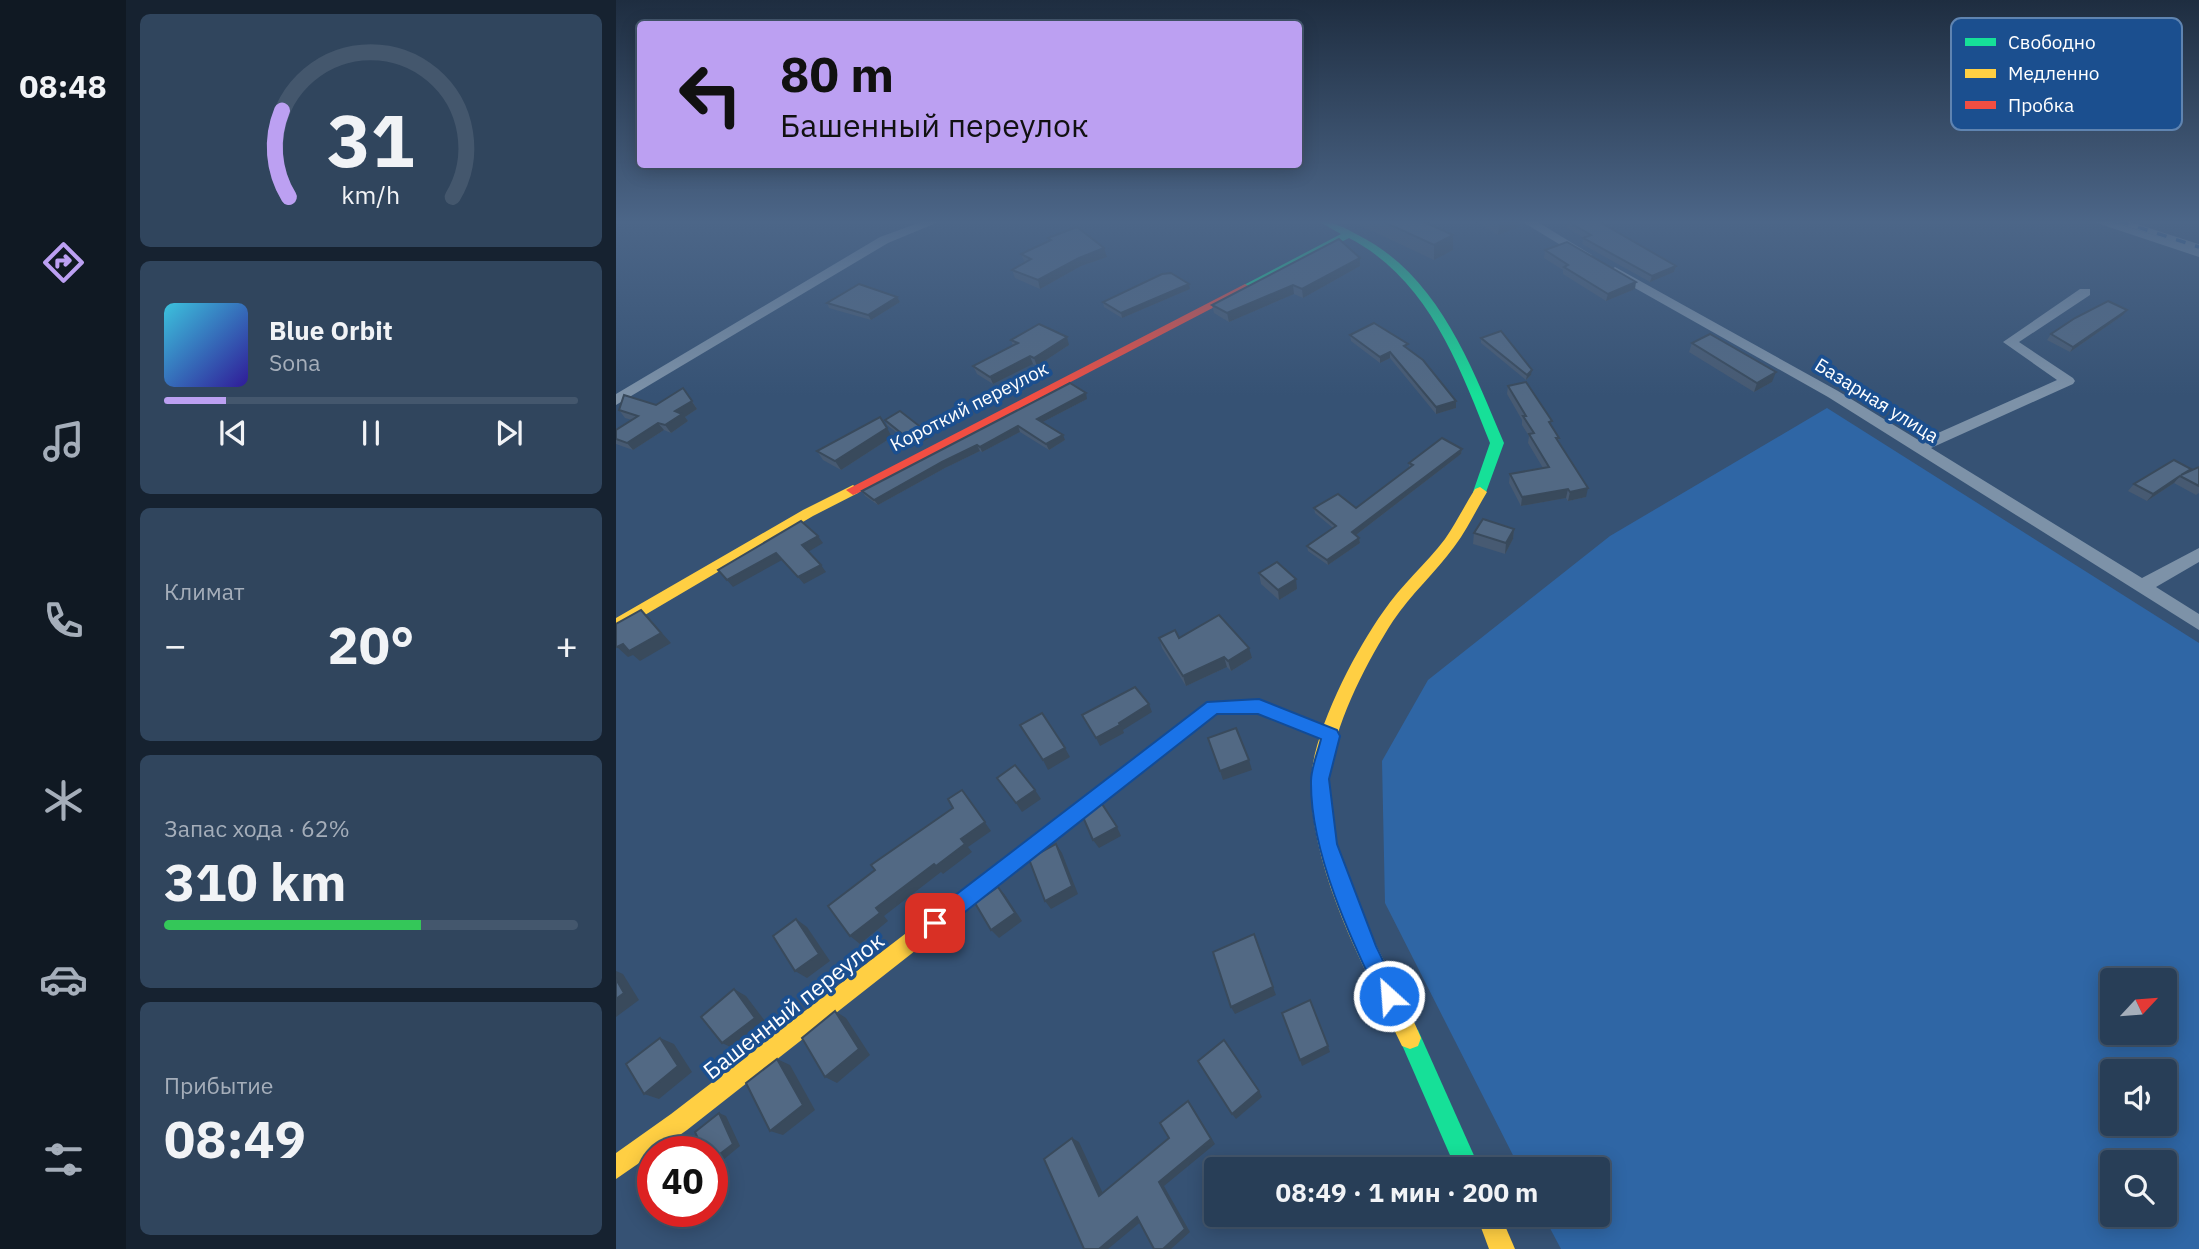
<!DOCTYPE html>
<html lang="ru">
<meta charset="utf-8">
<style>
:root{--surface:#283e57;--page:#30455d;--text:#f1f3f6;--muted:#a5aeba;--line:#44576d;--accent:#bca0f2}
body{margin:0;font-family:"IBM Plex Sans",sans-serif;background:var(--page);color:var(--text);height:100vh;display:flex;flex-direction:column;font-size:26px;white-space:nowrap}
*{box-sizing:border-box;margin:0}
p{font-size:23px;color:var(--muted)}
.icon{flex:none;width:38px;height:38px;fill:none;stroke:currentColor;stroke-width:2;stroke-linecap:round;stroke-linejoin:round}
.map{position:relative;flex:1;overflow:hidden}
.drawer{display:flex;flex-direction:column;gap:14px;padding:14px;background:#162230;width:490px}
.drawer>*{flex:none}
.hud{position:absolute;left:21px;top:21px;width:665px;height:147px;border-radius:7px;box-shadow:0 4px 18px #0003,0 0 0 2px var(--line);background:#bca0f2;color:#111;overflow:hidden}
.needle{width:46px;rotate:64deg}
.tools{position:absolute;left:1484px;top:968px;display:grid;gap:14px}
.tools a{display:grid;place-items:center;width:77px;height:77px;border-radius:7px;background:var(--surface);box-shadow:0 4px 18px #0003,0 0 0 2px var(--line);font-size:35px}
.speed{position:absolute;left:21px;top:1136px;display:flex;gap:14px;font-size:35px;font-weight:700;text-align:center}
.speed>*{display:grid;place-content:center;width:91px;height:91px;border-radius:50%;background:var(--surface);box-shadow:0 4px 18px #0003,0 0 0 2px var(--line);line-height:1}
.speed .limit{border:10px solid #d22;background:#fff;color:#111}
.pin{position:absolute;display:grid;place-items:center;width:60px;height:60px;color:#fff;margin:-30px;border-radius:14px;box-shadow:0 4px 10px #0006}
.me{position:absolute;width:77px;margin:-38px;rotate:334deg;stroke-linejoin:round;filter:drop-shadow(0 0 5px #0008)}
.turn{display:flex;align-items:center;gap:24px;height:147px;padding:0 28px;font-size:32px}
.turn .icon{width:91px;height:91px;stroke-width:2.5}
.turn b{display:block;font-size:49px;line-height:60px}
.big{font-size:52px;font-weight:700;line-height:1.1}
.drawer .tile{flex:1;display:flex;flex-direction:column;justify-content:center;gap:10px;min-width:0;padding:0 24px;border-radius:10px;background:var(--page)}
.drawer .dial{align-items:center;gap:0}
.dial svg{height:182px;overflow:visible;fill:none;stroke:var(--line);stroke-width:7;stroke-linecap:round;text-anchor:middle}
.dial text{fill:var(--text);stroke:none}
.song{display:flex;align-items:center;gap:21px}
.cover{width:84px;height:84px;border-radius:10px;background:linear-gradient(135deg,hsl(190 70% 55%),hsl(250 70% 35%))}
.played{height:7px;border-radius:4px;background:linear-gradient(90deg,var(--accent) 15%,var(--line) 15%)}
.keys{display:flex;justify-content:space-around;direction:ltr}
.heat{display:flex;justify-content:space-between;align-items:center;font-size:38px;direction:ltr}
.charge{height:10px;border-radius:5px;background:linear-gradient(90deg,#34c759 62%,var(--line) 0)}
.trip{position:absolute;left:588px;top:1157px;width:406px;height:70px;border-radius:7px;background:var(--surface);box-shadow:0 4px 18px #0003,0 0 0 2px var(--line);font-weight:700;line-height:70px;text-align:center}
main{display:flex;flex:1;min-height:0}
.tab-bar{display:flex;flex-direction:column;width:126px;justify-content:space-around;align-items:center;background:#101923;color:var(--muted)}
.tab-bar .icon{width:49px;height:49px}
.tab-bar .current{color:var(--accent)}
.tab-bar b{font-size:32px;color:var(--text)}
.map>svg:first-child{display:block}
</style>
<main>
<nav class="tab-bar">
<b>08:48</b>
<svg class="icon current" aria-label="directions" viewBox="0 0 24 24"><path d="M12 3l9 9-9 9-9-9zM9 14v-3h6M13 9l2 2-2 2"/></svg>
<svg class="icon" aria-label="music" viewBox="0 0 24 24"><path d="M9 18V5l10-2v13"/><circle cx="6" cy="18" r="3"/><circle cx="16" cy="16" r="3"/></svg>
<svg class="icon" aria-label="phone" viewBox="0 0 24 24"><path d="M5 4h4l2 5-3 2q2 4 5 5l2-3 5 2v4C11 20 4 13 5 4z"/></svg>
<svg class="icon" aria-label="climate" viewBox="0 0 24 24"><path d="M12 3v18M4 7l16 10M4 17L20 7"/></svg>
<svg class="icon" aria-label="car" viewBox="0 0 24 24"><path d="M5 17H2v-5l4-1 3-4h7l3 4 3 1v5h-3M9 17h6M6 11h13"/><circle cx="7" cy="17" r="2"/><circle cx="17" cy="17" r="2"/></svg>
<svg class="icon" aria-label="filters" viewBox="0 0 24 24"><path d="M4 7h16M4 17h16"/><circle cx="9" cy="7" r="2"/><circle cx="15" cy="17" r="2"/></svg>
</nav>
<section class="drawer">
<div class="tile dial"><svg viewBox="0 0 100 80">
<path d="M14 69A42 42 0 1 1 86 69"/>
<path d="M14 69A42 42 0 0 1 11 31" stroke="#bca0f2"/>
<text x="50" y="56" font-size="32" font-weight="700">31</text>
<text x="50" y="72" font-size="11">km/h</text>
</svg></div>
<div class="tile">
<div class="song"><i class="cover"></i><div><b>Blue Orbit</b><p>Sona</p></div></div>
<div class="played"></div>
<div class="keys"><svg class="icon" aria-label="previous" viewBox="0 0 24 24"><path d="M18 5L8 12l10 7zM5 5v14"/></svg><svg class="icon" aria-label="pause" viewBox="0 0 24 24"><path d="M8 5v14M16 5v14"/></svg><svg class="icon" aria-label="next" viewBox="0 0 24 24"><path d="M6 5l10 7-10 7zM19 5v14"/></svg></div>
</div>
<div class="tile"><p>Климат</p>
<div class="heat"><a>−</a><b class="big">20°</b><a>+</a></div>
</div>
<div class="tile"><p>Запас хода · 62%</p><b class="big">310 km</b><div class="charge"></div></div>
<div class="tile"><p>Прибытие</p><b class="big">08:49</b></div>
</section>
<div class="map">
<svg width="1583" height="1249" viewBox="0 0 1583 1249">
<rect width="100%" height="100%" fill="#365274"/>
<path fill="#2f66a5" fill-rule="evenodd" d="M1211 408 1583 643V1249H945L927 1215 982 1214V1169H904L769 903 766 761 812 680 994 536ZM1496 980H1549V1032H1496ZM1496 1071H1549V1124H1496ZM1496 1162H1549V1214H1496Z"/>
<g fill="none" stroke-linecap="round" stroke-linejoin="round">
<g fill="#7d92a8" fill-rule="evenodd">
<path d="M308 221H325L272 243 0 405V394L264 237Z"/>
<path d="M905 221H920L976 255 974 258H966Z"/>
<path d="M1475 221H1493L1583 249V257Z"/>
<path d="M999 267 1222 391 1304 441 1441 380 1387 342 1464 289H1474V295L1403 342 1457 378 1459 381 1457 384 1315 448 1526 578 1583 548V562L1540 587 1583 614V630L1212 397 994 274 993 271Z"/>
</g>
<g fill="#16e098" fill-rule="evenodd">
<path d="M702 221C717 221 729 228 742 235 822 275 855 365 888 443L869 495 864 497 857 492 874 443C843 365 812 279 733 238L633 289 624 287 725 234Z"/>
<path d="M643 699 721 730 724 735 721 740 715 742 642 713 600 714 425 852 418 855 411 852 408 846 411 840 591 702Z"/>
<path d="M794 1027 802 1030 864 1169H840L783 1038 786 1030Z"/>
</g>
<g fill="#ffcf43" fill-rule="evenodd">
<path d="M237 485 244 490 242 493 197 516 0 632V618L187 510Z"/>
<path d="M864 487 871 492C860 510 851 530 838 547 819 573 795 594 777 621 750 663 716 728 713 778 708 867 772 959 805 1038L802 1046 794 1049 786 1046C748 967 694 870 695 782 696 733 739 651 767 612 785 585 810 564 829 539 840 523 849 505 859 489Z"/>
<path d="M418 837 425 840 428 846 425 852 71 1130 0 1179V1153L55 1114 411 840Z"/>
<path d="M860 1214H884L899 1249H873Z"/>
</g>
<path fill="#f24e42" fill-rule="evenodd" d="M629 284 634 287 633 289 242 493 237 495 230 490Z"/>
<g stroke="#7e92a7" stroke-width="5">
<path id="rail" d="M1503 221 1583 247"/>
</g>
<use href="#rail" stroke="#1b4f8f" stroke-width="3.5" stroke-dasharray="10" stroke-linecap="butt"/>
</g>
<g fill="#475a72">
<path d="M735 221H806L837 250 818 260Z"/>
<path d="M859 221H903L902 227 882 235Z"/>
<path d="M951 221 1060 266 1058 272 1034 282 966 244 968 238 950 227Z"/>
<path d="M432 238 491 257 465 266 424 289 399 278 396 270 409 263 405 254 433 241Z"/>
<path d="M929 250 1019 289 990 301 947 274V270L928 258Z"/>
<path d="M744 258V266L687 298 678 294 613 322 598 313 596 305Z"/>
<path d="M574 289 506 318 488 307 487 302Z"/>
<path d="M281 297 284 302 255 320 213 308 211 303Z"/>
<path d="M1511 310 1507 315 1454 352 1431 340 1435 334Z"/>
<path d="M734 335 792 349 840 408 820 414 774 358 764 363 735 341Z"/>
<path d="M865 338 915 375 910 380 865 343Z"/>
<path d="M395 340 453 345 421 366 417 364 377 384 361 374 357 366 397 346Z"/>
<path d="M1076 343 1156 382 1138 392 1073 352Z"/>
<path d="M892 386 936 426 970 497 952 501 950 498 905 506 893 483 894 474 927 468 912 443 913 436 906 425V420L891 394Z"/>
<path d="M73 396 81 409 69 417 72 421 55 433 48 430 17 450 0 444V430L16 420 9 418 3 410 40 405Z"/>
<path d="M471 399 427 422 449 440 433 450 404 432 366 452 364 451 329 468 262 505 249 496 246 491Z"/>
<path d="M269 420 314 438 298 446 271 425Z"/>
<path d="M276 437 225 470 207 460 201 451Z"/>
<path d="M846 449 845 454 740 535 743 538 744 543 712 565 692 551 691 546 717 528 699 513 698 508H740L793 468V463Z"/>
<path d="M1583 467V493L1580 495 1558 483 1531 501 1512 491 1518 484 1575 469 1572 472Z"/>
<path d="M898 529 897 539 889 554 857 544 858 533Z"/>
<path d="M643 573 681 589 663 600 645 584Z"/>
<path d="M543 638H563L636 658 615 671 611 667 570 686 546 648Z"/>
</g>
<g fill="#394a5c">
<path d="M884 221H903L902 227 882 235Z"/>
<path d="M837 235V250L818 260V245Z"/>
<path d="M488 248 491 257 465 266 424 289 422 280 463 258Z"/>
<path d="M744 258V266L687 298 686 289Z"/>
<path d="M1060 266 1058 272 1034 282 1036 276Z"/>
<path d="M1020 282 1019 289 990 301 992 294Z"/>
<path d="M573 284 574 289 506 318 505 313Z"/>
<path d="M677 285 678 294 613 322 611 313Z"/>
<path d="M281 297 284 302 255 320 252 315Z"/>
<path d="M1511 310 1507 315 1454 352 1457 347Z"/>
<path d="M451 337 453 345 421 366 418 358Z"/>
<path d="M774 352V358L764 363V357Z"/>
<path d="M414 356 417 364 377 384 374 377Z"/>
<path d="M916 370 915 375 910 380 911 375Z"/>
<path d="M1160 372 1156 382 1138 392 1141 383Z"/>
<path d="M67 388 81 409 69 417 72 421 55 433 49 425 59 411Z"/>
<path d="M470 393 471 399 423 424 421 419Z"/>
<path d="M840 401V408L820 414V407Z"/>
<path d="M42 423 48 430 17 450 11 443Z"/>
<path d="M402 426 404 432 366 452 364 447Z"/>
<path d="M271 428 276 437 225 470 219 461Z"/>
<path d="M311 432 314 438 298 446 295 441Z"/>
<path d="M447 435 449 440 433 450 430 444Z"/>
<path d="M361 445 364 451 329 468 262 505 258 500 326 462Z"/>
<path d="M846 449 845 454 736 538V532Z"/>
<path d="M1564 476 1558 483 1531 501 1537 494Z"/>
<path d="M972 488 970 497 952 501 954 492Z"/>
<path d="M952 489 950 498 905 506 906 497Z"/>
<path d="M898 529 897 539 889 554 890 543Z"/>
<path d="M202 536 207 543 192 552 186 545Z"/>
<path d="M743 538 744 543 712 565 711 560Z"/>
<path d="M160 553 166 560 117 587 111 580Z"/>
<path d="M205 565 210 572 188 584 182 577Z"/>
<path d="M680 579 681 589 663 600 662 590Z"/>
<path d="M25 610 55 643 24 661 17 655 12 657 1 647Z"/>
<path d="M633 648 636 658 615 671 612 661Z"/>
<path d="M608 657 611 667 570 686 567 676Z"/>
<path d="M533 704 536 712 507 730 508 733 484 746 480 738Z"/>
<path d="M449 748 454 757 432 770 427 760Z"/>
<path d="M633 760 636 770 607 780 604 771Z"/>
<path d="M346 790 375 831 352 847 356 852 327 874 325 872 268 916 272 921 244 944 234 936 260 908 318 864 345 839Z"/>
<path d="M419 790 425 799 406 812 400 803Z"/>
<path d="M501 827 505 836 483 848 477 840Z"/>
<path d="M440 844 446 853 462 894 435 909 429 901Z"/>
<path d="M382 887 389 895 406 921 383 938 375 930Z"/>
<path d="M180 919 191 927 214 961 191 978 179 971Z"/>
<path d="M0 971 7 974 23 1000 0 1017Z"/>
<path d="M657 987 660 995 619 1014 615 1007Z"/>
<path d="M118 989 130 996 152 1025 119 1049 106 1043Z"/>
<path d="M219 1011 230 1018 254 1055 221 1083 209 1077Z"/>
<path d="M44 1038 58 1044 76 1072 43 1099 28 1094Z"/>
<path d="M712 1046 714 1052 686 1066 684 1060Z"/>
<path d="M161 1059 174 1065 199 1110 167 1135 154 1131Z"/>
<path d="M643 1091 646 1097 620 1119 616 1114Z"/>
<path d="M572 1101 576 1106 599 1144 548 1186 574 1232 555 1249H547L543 1182Z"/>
<path d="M103 1113 110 1116 124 1146 101 1165 96 1164V1160Z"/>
<path d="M456 1138 463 1142 490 1200 483 1196Z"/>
<path d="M521 1217 527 1220 492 1249H483Z"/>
</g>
<g fill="#526984" stroke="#394a5c" stroke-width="2">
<path d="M766 221H806L837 235 818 245Z"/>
<path d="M951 221H982L1060 266 1036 276 967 238 975 235Z"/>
<path d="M461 227 488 248 463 258 422 280 396 270 415 259 405 254 435 240 432 238Z"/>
<path d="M723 239 744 258 686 289 677 285 611 313 596 305Z"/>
<path d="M951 242 1020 282 992 294 948 267 952 265 929 250Z"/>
<path d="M555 273 573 284 505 313 487 302 546 274Z"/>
<path d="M243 284 281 297 252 315 211 303Z"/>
<path d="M1492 301 1511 310 1457 347 1435 334 1459 318Z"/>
<path d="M758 323 792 344 788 346 807 360 840 401 820 407 774 352 764 357 734 335Z"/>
<path d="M423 324 451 337 418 358 414 356 374 377 357 366 402 343 395 340Z"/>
<path d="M885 331 916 370 911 375 865 338Z"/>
<path d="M1094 334 1160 372 1141 383 1076 343Z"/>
<path d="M910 382 936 421 933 422 943 438H940L972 488 954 492 952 489 906 497 894 474 933 467 913 434 918 433 907 416H910L892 386Z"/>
<path d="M454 383 470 393 421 419 447 435 430 444 402 426 364 447 361 445 326 462 258 500 246 491Z"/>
<path d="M67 388 76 401 59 411 66 414 49 425 42 423 11 443 0 439V430L22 416 3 410 8 395 40 405Z"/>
<path d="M284 411 311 432 295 441 269 420Z"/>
<path d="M264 417 271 428 219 461 201 451Z"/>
<path d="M826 438 846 449 736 532 743 538 711 560 691 546 720 526 698 508 722 494 740 508 797 465 793 463Z"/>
<path d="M1558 460 1575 469 1565 475 1583 467V486L1564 476 1537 494 1518 484Z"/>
<path d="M867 519 898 529 890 543 858 533Z"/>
<path d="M185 521 202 536 186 545 205 565 182 577 160 553 111 580 102 570Z"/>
<path d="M661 562 680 579 662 590 643 573Z"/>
<path d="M25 610 45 633 13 651 7 644 1 647 0 646V624Z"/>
<path d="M603 615 633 648 612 661 608 657 567 676 543 638 559 630 563 638Z"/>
<path d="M519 687 533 704 503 723 504 725 480 738 466 715Z"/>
<path d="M426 713 449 748 427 760 404 725Z"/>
<path d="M620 728 633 760 604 771 592 738Z"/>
<path d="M399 765 419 790 400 803 381 778Z"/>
<path d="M346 790 369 822 345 839 349 844 320 866 318 864 260 908 264 913 234 936 212 906 259 870 255 865 337 808 332 799Z"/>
<path d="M486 804 501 827 477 840 467 817Z"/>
<path d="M440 844 456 886 429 901 413 859Z"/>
<path d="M382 887 399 913 375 930 359 903Z"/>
<path d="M180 919 203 954 179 971 157 936Z"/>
<path d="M638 934 657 987 615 1007 597 952Z"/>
<path d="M0 979 8 993 0 999Z"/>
<path d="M118 989 139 1018 106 1043 85 1017Z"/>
<path d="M694 1000 712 1046 684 1060 666 1013Z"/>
<path d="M219 1011 243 1049 209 1077 186 1038Z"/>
<path d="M44 1038 62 1066 28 1094 10 1064Z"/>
<path d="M608 1040 643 1091 616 1114 582 1061Z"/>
<path d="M161 1059 187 1105 154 1131 130 1083Z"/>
<path d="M572 1101 595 1139 543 1182 569 1229 547 1249H538L521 1217 483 1249H468L428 1159 456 1138 483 1196 553 1138 544 1123Z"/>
<path d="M103 1113 117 1144 96 1160V1152H88L79 1132Z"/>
</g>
<linearGradient id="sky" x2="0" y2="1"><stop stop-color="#1e2d40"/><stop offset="0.56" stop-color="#4c6688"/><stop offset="1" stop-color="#4c6688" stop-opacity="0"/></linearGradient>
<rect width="1583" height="396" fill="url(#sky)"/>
<path fill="#1a73e8" stroke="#114b97" stroke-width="2" d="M643 699 721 730 724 736 713 779 721 844 760 946 784 996 781 1004 773 1007 766 1004C735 940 694 852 695 781 695 768 702 752 705 739L642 714H601L326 930 319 933 312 930 309 923 312 916 591 702Z"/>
<g text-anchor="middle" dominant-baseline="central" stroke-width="7" stroke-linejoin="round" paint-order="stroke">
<g font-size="19" fill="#fff" stroke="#1b4f8f">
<text transform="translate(1261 400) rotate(32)">Базарная улица</text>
<text transform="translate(353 406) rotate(-27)">Короткий переулок</text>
</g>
<g font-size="23" fill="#fff" stroke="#1b4f8f">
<text transform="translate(177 1005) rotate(-38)">Башенный переулок</text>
</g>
</g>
<rect x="1335" y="18" width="231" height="112" rx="10" fill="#1b4f8f" stroke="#5f84b1" stroke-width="2"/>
<rect x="1349" y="38" width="31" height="8" fill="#16e098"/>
<rect x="1349" y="69" width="31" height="9" fill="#ffcf43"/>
<rect x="1349" y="101" width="31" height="8" fill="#f24e42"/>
<g font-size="19" fill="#fff">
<text x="1392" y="49">Свободно</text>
<text x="1392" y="80">Медленно</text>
<text x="1392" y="112">Пробка</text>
</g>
</svg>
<div class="tools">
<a><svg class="needle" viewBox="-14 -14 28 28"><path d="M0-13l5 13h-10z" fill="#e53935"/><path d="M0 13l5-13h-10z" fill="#a5aeba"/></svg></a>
<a><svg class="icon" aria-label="sound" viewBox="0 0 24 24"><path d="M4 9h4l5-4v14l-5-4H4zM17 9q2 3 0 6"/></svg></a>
<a><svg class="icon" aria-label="search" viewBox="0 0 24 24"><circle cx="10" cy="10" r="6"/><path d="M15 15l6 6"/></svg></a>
</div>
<div class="speed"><div class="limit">40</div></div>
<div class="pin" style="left:319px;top:923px;background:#d93025"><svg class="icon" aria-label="arrive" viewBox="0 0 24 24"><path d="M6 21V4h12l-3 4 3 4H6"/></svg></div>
<svg class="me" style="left:773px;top:996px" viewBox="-20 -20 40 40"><circle r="17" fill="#1a73e8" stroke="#fff" stroke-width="3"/><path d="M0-11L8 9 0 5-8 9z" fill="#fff"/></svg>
<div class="trip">08:49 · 1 мин · 200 m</div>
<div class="hud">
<div class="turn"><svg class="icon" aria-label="left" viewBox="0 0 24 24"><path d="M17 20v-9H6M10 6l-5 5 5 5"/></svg><div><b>80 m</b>Башенный переулок</div></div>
</div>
</div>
</main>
